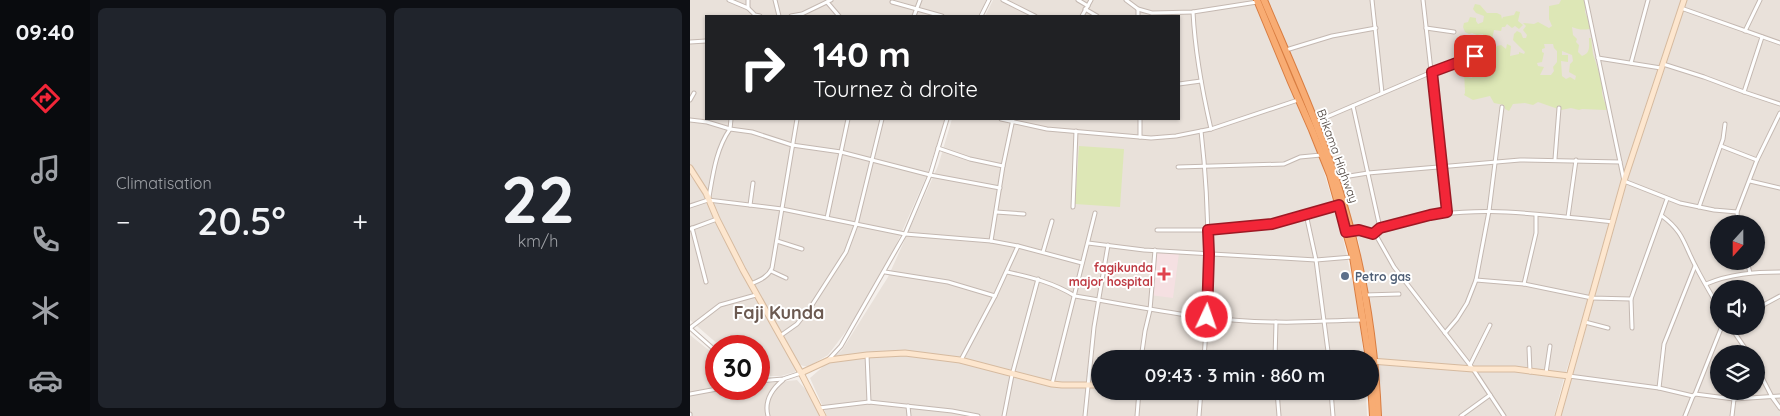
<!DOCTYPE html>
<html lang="fr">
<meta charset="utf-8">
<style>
:root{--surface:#171b24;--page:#20242c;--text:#f1f3f6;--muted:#9ea1a6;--accent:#f22638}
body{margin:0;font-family:Quicksand,sans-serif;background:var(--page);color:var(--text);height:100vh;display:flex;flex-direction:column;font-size:19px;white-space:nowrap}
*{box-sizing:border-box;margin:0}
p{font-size:16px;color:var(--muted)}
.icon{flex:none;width:28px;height:28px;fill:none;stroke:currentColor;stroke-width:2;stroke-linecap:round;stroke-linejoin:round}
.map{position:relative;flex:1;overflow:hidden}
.sheet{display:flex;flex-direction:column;gap:8px;padding:8px;background:#0d0f14;width:600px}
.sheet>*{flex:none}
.banner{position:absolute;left:15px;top:15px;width:475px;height:105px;border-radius:0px;box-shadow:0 1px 4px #0004;background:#202124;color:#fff;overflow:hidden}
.needle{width:32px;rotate:201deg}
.buttons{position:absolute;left:1020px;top:215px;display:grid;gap:10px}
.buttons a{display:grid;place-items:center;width:55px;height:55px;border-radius:50%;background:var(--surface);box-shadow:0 1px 4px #0004;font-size:25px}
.speed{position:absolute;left:15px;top:335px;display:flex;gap:10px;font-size:25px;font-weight:700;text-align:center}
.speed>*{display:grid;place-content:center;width:65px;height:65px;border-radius:50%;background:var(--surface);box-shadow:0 1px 4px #0004;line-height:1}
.speed .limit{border:8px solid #d22;background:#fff;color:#111}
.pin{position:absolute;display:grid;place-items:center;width:42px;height:42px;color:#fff;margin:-21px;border-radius:10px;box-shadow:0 2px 8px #0006}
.me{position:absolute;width:55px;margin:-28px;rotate:3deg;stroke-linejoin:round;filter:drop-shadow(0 0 4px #0008)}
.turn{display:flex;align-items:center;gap:18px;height:105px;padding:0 25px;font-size:22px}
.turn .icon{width:65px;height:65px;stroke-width:2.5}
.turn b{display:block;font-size:35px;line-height:42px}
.big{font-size:38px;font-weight:600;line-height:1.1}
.sheet .widget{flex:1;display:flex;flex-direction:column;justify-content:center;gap:8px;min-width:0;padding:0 18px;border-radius:8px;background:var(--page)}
.sheet .dial{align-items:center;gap:0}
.dial b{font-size:65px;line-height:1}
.heat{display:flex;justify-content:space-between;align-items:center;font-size:28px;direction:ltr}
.sheet .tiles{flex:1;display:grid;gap:8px;grid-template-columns:repeat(2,1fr)}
.trip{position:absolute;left:401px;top:350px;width:288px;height:50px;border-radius:25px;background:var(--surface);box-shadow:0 1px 4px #0004;font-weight:600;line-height:50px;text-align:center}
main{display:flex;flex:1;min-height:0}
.dock{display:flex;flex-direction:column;width:90px;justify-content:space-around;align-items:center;background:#090b0e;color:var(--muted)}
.dock .icon{width:35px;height:35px}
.dock .active{color:var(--accent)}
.dock b{font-size:22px;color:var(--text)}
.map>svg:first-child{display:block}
</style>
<main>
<nav class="dock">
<b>09:40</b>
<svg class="icon active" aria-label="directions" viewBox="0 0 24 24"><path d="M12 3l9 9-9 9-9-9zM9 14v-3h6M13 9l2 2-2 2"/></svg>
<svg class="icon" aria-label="music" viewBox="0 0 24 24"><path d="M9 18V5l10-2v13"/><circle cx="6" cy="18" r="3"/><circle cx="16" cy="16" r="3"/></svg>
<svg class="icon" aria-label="phone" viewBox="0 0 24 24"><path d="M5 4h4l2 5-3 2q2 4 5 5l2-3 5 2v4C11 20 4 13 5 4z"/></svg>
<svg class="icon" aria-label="climate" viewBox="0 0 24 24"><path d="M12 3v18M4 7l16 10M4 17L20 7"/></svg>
<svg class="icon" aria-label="car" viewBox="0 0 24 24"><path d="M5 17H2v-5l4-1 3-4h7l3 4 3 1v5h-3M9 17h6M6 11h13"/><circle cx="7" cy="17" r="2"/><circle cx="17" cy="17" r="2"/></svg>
</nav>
<section class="sheet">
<div class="tiles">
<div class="widget"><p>Climatisation</p>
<div class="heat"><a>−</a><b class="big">20.5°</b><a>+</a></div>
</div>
<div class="widget dial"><b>22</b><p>km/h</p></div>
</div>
</section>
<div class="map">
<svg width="1090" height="416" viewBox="0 0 1090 416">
<rect width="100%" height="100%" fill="#f5f0ec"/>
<g fill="#e9e1da" fill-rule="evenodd">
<path d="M0 0H296L289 16H16V119H255L237 175 195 270 160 326 138 355 118 367 110 365 66 290 0 167Z"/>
<path d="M303 0H563L631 162 651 229 668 307 674 359H410V391H676L677 416H137L120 378 152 350 198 277 248 166 262 119H489V16H295Z"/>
<path d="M576 0H993L874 378 864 416H691L687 355 669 243 657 205Z"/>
<path d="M996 0H1090V416H869L935 183ZM1029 224H1066V261H1029ZM1029 289H1066V326H1029ZM1029 354H1066V391H1029Z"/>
<path d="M0 175 13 193 108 366 105 372 91 376H69V346H30L0 320Z"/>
<path d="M0 335 26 356V389H69V384L107 380 117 391 130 416H0Z"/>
</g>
<path fill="#f5e0e2" d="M466 250 489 253 483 298 460 295Z"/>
<g fill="#dde7b6" fill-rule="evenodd">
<path d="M871 0H894L896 2 895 12 901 27 900 29C891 30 891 30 882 27L883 35 887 39 886 42 889 45 888 52 892 56C901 53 899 46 899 38H901L903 54 913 84C910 92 914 102 918 108L916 110 892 109 889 110 881 108 871 110 848 102 843 105 835 103 823 104 819 111 815 109 814 105 804 103 800 96 783 100 774 95 775 93 774 70 776 68 778 70 777 77 782 78 783 75 780 70 783 65 774 55 771 37 773 36 776 43 775 46 779 49 784 45H792L794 43 793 34 787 35 782 33 779 34 775 32 773 27 774 23 778 22 780 17 786 18V21L788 24 793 22 794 16 786 13 783 9 785 4 790 5 797 13H807L811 15 812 19 813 17 824 15 826 11 830 12 828 21 833 25 829 29 825 26 822 28 817 24 815 27H812L811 31 804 30 802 40 805 48 807 46 811 45 816 49 817 44 821 46 820 56 829 54V52L834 54 835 52 823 40 824 34 827 31 831 33 833 38H836L837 35 833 30 836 26 833 23 844 24 848 22 859 28 862 26 859 19V6L869 4ZM854 44H863L864 48 867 51V62L863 67 864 71 861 75H850L854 67 848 66 847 63 852 62 854 53 852 52V49L855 48ZM872 51 882 55 883 61 880 64 879 72 886 76 885 80 880 77 876 79 872 76 871 61 878 62V55H872Z"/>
<path d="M389 146 434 149 430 207 385 204Z"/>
</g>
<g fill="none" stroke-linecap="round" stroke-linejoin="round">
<g stroke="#c4b8b1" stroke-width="5">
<g id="street">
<path d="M39 0 58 8 65 15 70 16"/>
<path d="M58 0V8"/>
<path d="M85 0 89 16"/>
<path d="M313 0 345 16"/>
<path d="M388 0 398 6"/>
<path d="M436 0 448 9 462 13 503 12 567 2"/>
<path d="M682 0 692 93"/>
<path d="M733 0 757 212"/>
<path d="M896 0 934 181 990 203 1024 210 1047 212"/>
<path d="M137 2 149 16"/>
<path d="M202 2 252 16"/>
<path d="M991 8 1090 43"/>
<path d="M395 9 407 16"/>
<path d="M448 9V16"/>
<path d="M503 12C505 52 512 90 521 129"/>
<path d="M101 16 112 14 141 0"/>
<path d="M224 16 230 0"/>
<path d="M291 16 299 0"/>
<path d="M392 16 401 0"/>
<path d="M736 28 764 32"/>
<path d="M1055 31 1070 0"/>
<path d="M0 42 16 41"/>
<path d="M596 50 642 36 686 28"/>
<path d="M908 58 971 68"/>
<path d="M941 63 958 0"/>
<path d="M973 64 1014 77 1054 92 1090 104"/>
<path d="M489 84 511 81"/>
<path d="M1054 92 1072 37"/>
<path d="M0 100 4 93"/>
<path d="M663 106 690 228"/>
<path d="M311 119 357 129 461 138 486 136 521 129 608 100"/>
<path d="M450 119V137"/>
<path d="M0 120 17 122 40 129 41 119"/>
<path d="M625 122 742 72 800 51"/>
<path d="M511 131C520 208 520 281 514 359"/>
<path d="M1031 146 1067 160"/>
<path d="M248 148 280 159 313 166"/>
<path d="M865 159 869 108"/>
<path d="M488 167 594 164 610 157 631 155"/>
<path d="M647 178 678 173 830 160 930 162"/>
<path d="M1060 181 1090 188"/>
<path d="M19 197C23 174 26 149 40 129L62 132 102 145 151 152 240 175 310 188"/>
<path d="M60 205 63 183"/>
<path d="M0 206 18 200 92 209 215 234 301 241 328 246 392 263"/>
<path d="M383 207 386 131"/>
<path d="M1009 207 1033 139 1035 124"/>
<path d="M306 212 334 214"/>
<path d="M616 214 626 260 639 359"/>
<path d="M972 216C994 232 994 245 1006 267 1013 281 1021 294 1029 308"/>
<path d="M878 217 886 160"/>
<path d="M137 218 158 119"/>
<path d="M1048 224 1047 212 1067 160 1090 113"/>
<path d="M2 228 16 282"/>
<path d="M0 229 27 219"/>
<path d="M467 230H518L582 224 648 205"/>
<path d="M661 231H674L687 237 704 267 783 369 814 416"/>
<path d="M683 234C691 227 700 226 711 223 780 202 852 215 923 222"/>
<path d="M87 241 112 249"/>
<path d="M301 241 313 166 323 119"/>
<path d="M398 243 454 250 626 260 662 257"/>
<path d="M353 252 362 221"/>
<path d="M1057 261 1060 273"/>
<path d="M81 271 96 278"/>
<path d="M195 272 258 282 305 296"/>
<path d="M317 272C341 277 364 283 385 296 451 307 518 322 586 322 615 323 644 320 674 320"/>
<path d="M786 280 834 284 902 298 941 299 977 199"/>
<path d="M61 284C70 280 78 277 82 268L107 119"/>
<path d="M834 284 846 233V215"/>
<path d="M1016 284C1040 274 1064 272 1090 272"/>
<path d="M675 295 709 294"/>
<path d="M941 299 942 328"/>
<path d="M1066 309 1090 296"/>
<path d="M895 322 918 328"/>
<path d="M1040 326 1059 354"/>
<path d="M755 333 767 319 777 303 786 280 799 211 812 107"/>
<path d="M90 336 107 324 122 305 156 252 166 225 192 119"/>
<path d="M839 348 840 372"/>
<path d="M26 351 0 328 30 305 66 295"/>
<path d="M177 355 179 402"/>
<path d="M139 359 151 346 215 234 240 175 257 119"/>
<path d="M451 359 455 331 460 310 465 250"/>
<path d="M585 359 586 322"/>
<path d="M271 360 305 296 328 246"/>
<path d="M780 365 800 325"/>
<path d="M1066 366 1082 397 1090 408"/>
<path d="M856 373 860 346"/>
<path d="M879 376 969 388 1003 396 1005 394 1044 399 1090 396"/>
<path d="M69 381 93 379 111 373"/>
<path d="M362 384 405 213"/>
<path d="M969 388 974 344 1005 266"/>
<path d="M587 391 589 416"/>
<path d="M641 391 643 416"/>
<path d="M0 394 27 389"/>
<path d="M1005 394 1032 326"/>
<path d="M218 406 219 416"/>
<path d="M129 408 179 402 262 411 288 416"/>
<path d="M0 414V416"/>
<path d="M78 416C74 401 82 389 93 380"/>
<path d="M314 416 322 375 348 279"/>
<path d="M395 416 404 327 418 245"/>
<path d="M447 416 449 391"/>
<path d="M509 416 511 391"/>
<path d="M771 416 800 395"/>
<path d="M995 416 1003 396"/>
<path d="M1042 416 1044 399"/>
</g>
</g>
<g stroke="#d6ba9f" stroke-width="7">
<g id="secondary">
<path d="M0 168 16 193 27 219 53 270 111 373 133 416"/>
<path d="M681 361 783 369H825L879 376"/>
<path d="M111 373 139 360 177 355 215 353 270 360 362 384 372 385H410"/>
<path d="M868 416 934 181 994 0"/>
</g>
</g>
<g stroke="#d87d42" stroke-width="8">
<g id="highway">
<path d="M567 0 601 82 622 130 640 175 663 257 679 359"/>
<path d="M574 0C602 66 633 134 653 202 674 272 685 344 688 416"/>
<path d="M680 368 683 416"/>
</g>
</g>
<use href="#street" stroke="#fff" stroke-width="3"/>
<use href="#secondary" stroke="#fde6ce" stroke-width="5"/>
<use href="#highway" stroke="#f8ac73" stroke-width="6"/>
</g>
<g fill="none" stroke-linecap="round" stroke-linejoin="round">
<g stroke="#9d1924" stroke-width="12">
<path id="route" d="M517 317 519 254 518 230 582 224 649 205 656 232 669 230 683 234 690 228 740 215 757 212 742 72 785 56"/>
</g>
<use href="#route" stroke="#f22638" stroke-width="9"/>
</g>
<path fill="#e0444e" stroke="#fff" stroke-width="2" d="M471.5 266.5h5v5h5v5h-5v5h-5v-5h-5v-5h5z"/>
<circle fill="#5c6f8a" stroke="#fff" stroke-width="2" cx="655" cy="276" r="5"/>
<g text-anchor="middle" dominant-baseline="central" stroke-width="4" stroke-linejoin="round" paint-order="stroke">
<g font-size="12" fill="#493f39" stroke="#fff">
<text transform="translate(648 156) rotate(70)">Brikama Highway</text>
</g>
<g font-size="12" font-weight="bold" fill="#be3a42" stroke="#fff" text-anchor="end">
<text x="463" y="267">fagikunda<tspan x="463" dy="14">major hospital</tspan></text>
</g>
<g font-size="12" font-weight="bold" fill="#4e5e75" stroke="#fff" text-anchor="start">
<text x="665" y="276">Petro gas</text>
</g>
<g font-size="18" font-weight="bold" fill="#6c5a51" stroke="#fff">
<text x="89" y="312">Faji Kunda</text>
</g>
</g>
</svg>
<div class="buttons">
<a><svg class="needle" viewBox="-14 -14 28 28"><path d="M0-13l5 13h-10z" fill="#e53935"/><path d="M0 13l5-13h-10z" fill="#9ea1a6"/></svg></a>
<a><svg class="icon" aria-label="sound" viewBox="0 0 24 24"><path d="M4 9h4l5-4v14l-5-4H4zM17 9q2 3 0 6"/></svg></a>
<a><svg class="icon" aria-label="layers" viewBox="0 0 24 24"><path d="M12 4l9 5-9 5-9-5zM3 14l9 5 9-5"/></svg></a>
</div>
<div class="speed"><div class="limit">30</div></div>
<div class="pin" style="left:785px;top:56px;background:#d93025"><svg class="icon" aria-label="arrive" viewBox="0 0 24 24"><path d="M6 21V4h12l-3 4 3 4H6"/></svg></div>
<svg class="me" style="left:517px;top:317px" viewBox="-20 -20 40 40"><circle r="17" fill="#f22638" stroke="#fff" stroke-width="3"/><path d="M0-11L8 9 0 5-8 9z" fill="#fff"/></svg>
<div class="trip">09:43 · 3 min · 860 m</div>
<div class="banner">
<div class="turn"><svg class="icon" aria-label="right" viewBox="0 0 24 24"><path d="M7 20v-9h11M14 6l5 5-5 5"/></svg><div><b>140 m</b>Tournez à droite</div></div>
</div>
</div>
</main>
